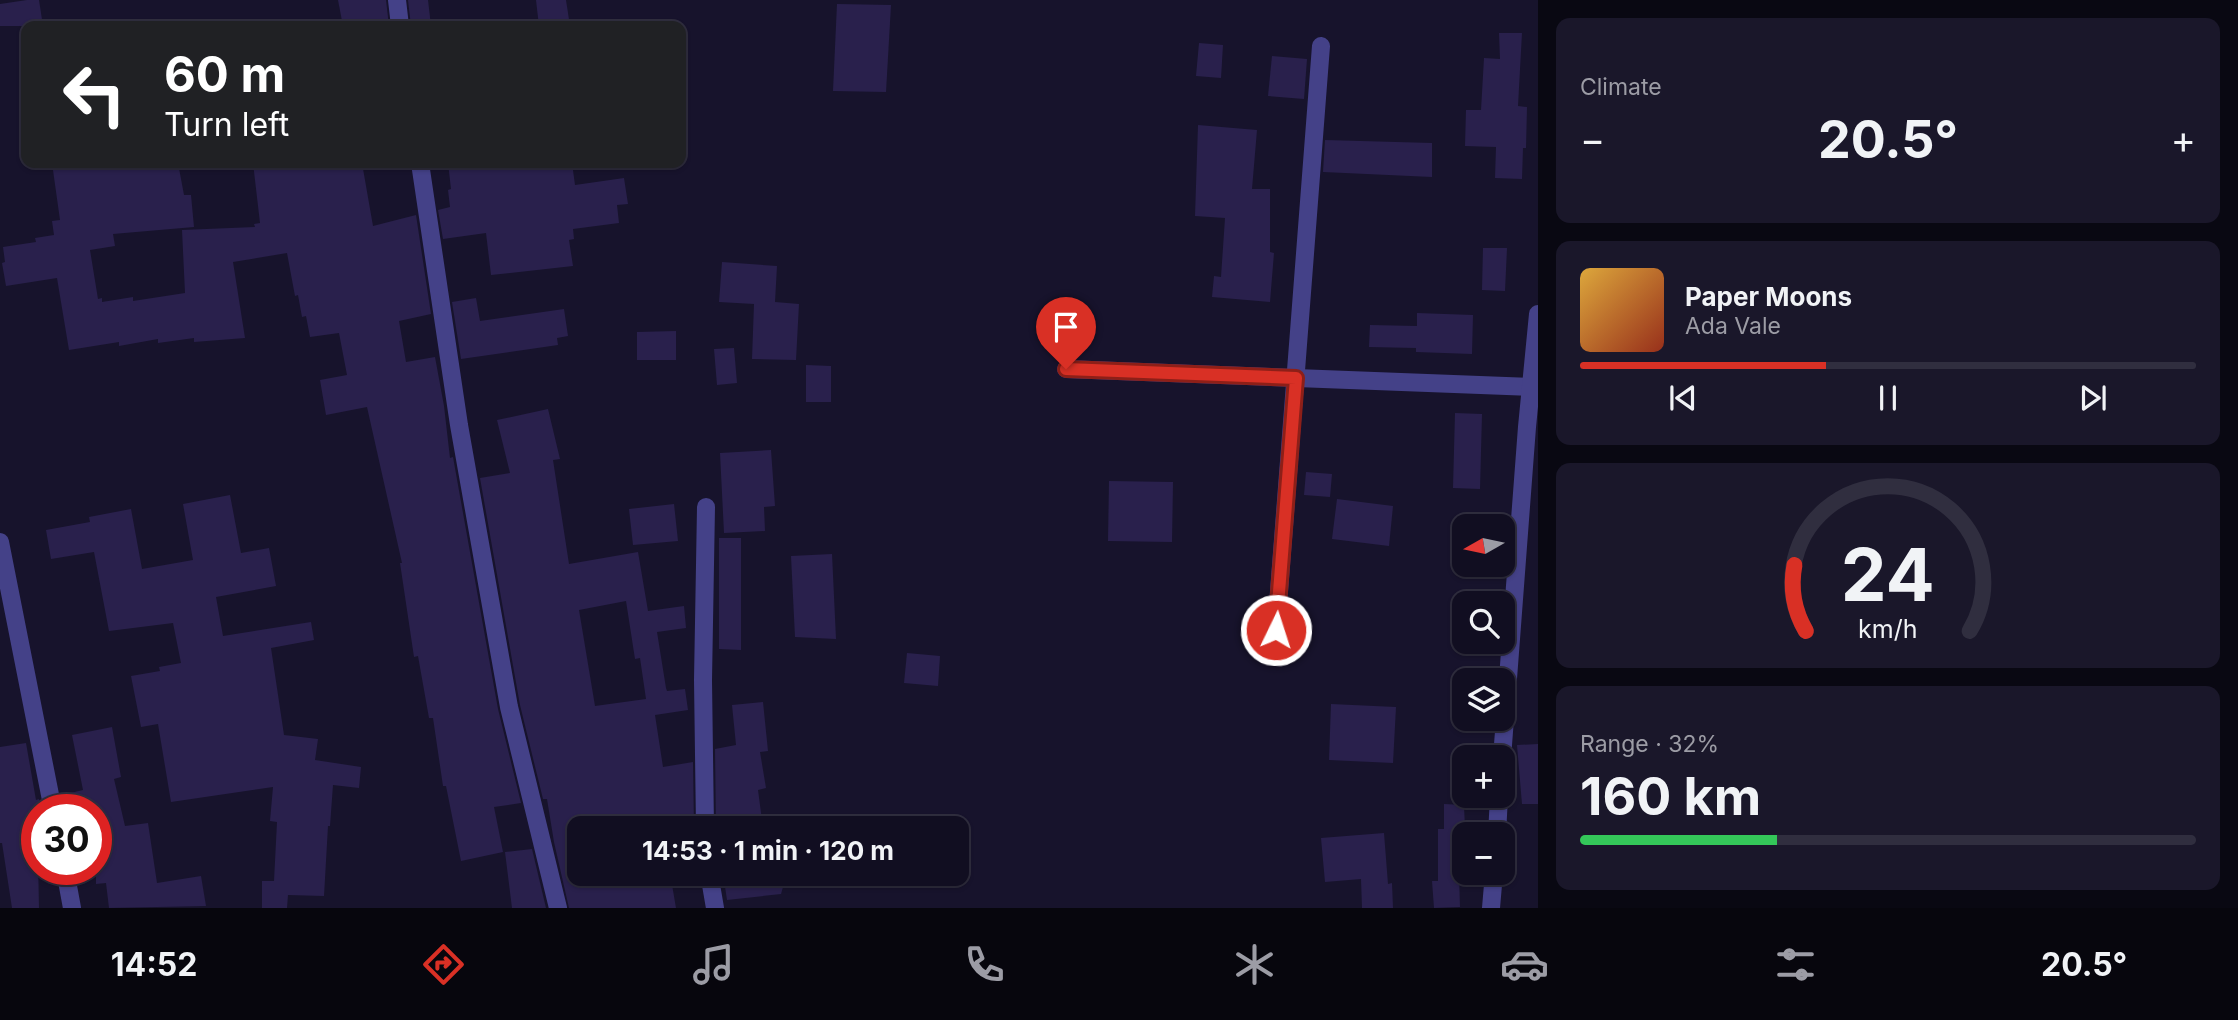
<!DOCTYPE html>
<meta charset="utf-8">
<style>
:root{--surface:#110e21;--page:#1a172a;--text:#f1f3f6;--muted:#9c9ca5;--line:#302e3f;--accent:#d93025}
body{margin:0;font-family:Inter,sans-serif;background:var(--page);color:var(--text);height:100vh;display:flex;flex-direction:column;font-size:26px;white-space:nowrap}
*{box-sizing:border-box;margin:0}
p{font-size:23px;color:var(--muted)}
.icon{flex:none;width:38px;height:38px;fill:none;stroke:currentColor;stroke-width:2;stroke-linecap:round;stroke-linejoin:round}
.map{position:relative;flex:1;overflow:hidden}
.details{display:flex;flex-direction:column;gap:18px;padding:18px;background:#090812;width:700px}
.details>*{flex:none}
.top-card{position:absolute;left:21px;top:21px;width:665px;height:147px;border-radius:14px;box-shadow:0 2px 5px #0004,0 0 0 2px var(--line);background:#202124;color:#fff;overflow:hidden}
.needle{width:46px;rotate:261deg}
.tools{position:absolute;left:1452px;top:514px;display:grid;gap:14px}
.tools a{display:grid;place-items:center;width:63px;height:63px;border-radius:14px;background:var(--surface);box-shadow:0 2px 5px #0004,0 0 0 2px var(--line);font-size:35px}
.speed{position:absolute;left:21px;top:794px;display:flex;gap:14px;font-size:35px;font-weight:700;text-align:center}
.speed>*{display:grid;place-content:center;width:91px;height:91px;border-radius:50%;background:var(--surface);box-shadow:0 2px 5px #0004,0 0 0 2px var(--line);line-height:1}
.speed .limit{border:10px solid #d22;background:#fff;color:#111}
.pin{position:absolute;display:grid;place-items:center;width:60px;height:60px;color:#fff;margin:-72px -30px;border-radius:50% 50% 50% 0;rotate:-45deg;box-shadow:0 0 7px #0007}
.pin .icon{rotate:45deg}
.me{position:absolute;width:77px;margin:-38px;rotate:4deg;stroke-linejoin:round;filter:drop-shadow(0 0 5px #0008)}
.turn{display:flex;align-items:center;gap:24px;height:147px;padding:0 28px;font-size:32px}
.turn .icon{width:91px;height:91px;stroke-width:2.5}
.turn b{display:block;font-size:49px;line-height:60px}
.big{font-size:52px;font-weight:700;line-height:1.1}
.details .tile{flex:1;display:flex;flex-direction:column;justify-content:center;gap:10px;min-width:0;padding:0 24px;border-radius:14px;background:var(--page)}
.details .dial{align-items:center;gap:0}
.dial svg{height:182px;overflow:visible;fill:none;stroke:var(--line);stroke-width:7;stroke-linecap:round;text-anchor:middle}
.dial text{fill:var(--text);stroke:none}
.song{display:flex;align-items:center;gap:21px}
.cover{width:84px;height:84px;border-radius:10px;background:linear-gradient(135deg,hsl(40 70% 55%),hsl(10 70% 35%))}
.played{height:7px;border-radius:4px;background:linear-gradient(90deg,var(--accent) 40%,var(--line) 40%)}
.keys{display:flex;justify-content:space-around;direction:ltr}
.heat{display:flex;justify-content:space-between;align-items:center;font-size:38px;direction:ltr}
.charge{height:10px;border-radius:5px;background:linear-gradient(90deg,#34c759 32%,var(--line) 0)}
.trip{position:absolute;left:567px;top:816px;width:402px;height:70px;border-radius:14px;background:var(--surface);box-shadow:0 2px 5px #0004,0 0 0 2px var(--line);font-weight:700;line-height:70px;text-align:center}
.tabs{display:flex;height:112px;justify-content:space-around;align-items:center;background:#07060d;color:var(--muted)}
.tabs .icon{width:49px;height:49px}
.tabs .on{color:var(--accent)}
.tabs b{font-size:32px;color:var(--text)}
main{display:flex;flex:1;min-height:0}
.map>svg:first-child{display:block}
</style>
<main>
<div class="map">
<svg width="1538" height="908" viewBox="0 0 1538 908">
<rect width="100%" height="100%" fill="#17132c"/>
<g fill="#29204c" fill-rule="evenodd">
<path d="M27 0H39L43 26H0V4Z"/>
<path d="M338 0H386L389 26H343Z"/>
<path d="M408 0H428L431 26H411Z"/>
<path d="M536 0H566L570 26H539Z"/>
<path d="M837 4 891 5 886 92 833 91Z"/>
<path d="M1499 33H1522L1518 106 1527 107 1526 148H1523L1522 179 1495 178 1496 147 1465 146 1466 110H1481L1484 58 1500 59Z"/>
<path d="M1199 43 1223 45 1221 78 1196 76Z"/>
<path d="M1272 56 1307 59 1304 99 1268 96Z"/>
<path d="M1198 125 1257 130 1252 189H1270V252L1274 253 1270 302 1212 297 1214 276 1221 277 1225 218 1195 216Z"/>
<path d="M1325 140 1432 143V177L1323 172Z"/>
<path d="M52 163H178L184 195H191L194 227 113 234 115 246 90 250 98 299 102 298V302L133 297V301L185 293 182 230 255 227 254 224 260 223 253 163H362L373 226 416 215 431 314 399 321 406 362 435 357 444 406 450 458 453 457 498 709 521 803 494 807 503 852 461 861 446 786H443L433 718H429L418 656 414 657 400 563H402L367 407 326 415 320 380 347 375 339 333 310 337 306 316 302 317 298 295 295 296 287 253 233 262 245 338 194 342V338L158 343V339L119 346V342L69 350 57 278 6 286 2 263 5 262 3 247 36 242 35 238 54 235 52 221 60 220Z"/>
<path d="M448 163H572L575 185 624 178 628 204 617 205 619 223 573 229 574 239 569 240 573 266 491 275 486 233 443 239 438 210 450 207 448 190 451 189Z"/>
<path d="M1483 248H1507L1505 291 1482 290Z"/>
<path d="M722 262 777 266 775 302 799 304 796 360 752 359 754 304 719 302Z"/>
<path d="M476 298 480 321 564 309 568 336 557 338 558 345 461 359 452 302Z"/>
<path d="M1417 313 1473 315 1472 354 1416 352V348L1369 347 1370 325 1417 326Z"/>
<path d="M676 331V360H637V332Z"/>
<path d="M734 348 737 383 717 385 714 349Z"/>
<path d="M806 365 831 366V402H806Z"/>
<path d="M548 409 560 459 553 460 569 564 638 552 648 611 684 606 686 628 657 632 666 688 667 691 685 689 688 710 655 715 663 767 693 762 694 828H683V823L649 828H579V873H670L676 908H569L554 842 547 799H543L520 705 480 478 510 473 497 420ZM626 601 635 659 640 658 646 699 595 706 579 610Z"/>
<path d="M1455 413 1482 414 1480 489 1453 488Z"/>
<path d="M771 450 775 506 764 507 765 531 724 533 720 453Z"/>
<path d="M1306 472 1332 474 1330 497 1304 495Z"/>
<path d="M1109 481 1173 482 1172 542 1108 541Z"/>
<path d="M230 495 241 553 269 548 276 586 216 597 223 636 311 622 314 640 271 648 284 735 318 739 315 760 361 767 359 788 333 785 330 826H328L324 896 288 895 287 908H262V881H274L277 822 270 821 273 787 171 802 158 724 141 727 131 676 160 671 159 667 181 663 173 623 109 631 94 552 51 559 46 530 90 522 89 517 131 509 142 569 193 560 183 504Z"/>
<path d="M1337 499 1393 506 1389 546 1332 539Z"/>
<path d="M674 504 678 541 633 545 629 509Z"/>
<path d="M719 538H741V650L719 649Z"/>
<path d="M832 554 836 639 795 637 791 556Z"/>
<path d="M907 653 940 656 938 686 904 683Z"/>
<path d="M763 702 768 751 760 752 766 788 758 790 763 828H716L715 749 736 745 732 705Z"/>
<path d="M1331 704 1396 707 1393 763 1329 760Z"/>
<path d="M112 727 121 777 114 779 125 826 148 823 157 883 201 876 206 906 109 908 106 883 96 884V810H64L62 795 83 790 72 735Z"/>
<path d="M26 743 36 800 39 799 41 810H37L39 908H12L2 843H0V747Z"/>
<path d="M1538 744V804H1522L1517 745Z"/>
<path d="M1444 804 1464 805 1465 829H1467L1465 873 1467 874H1459L1460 907 1434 908 1432 881H1438V829H1444Z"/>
<path d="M1384 833 1388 884 1392 883 1393 908H1362L1361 879 1325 882 1321 838Z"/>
<path d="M532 849 546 908H512L505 852Z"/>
<path d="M723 873H787L781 894 727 900Z"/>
</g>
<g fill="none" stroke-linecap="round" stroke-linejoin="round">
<g stroke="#444188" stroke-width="18">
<path d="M397 0 400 26"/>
<path d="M420 163 459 425 509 707 558 908"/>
<path d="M1066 369 1530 387"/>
<path d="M0 542 53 810"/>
<path d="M1276 630 1321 46"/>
<path d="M1502 758 1527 427 1538 314"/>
<path d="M705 828 703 680 706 507"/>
<path d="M1497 835 1499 796"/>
<path d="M65 870 72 908"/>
<path d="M709 873 715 908"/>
<path d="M1491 908 1494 873"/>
</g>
</g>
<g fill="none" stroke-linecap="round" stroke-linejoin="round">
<g stroke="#8d1f18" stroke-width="18">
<path id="route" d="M1066 369 1296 378 1276 630"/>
</g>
<use href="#route" stroke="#d93025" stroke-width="12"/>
</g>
</svg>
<div class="tools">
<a><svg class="needle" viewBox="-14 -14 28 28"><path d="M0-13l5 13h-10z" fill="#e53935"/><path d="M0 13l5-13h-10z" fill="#9c9ca5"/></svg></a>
<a><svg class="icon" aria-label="search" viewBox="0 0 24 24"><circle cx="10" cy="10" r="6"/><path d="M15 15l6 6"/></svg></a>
<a><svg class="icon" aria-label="layers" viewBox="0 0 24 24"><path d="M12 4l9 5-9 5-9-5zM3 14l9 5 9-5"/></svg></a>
<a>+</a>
<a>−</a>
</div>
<div class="speed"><div class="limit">30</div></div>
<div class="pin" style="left:1066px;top:369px;background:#d93025"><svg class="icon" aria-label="arrive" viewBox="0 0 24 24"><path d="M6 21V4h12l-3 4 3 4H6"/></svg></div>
<svg class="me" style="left:1276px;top:630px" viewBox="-20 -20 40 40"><circle r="17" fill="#d93025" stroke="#fff" stroke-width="3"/><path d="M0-11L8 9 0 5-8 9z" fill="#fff"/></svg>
<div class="trip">14:53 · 1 min · 120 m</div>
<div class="top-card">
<div class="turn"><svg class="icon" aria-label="left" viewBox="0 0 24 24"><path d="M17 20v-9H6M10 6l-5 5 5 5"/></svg><div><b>60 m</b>Turn left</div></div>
</div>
</div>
<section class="details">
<div class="tile"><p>Climate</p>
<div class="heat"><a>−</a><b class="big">20.5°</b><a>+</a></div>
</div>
<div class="tile">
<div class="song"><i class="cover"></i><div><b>Paper Moons</b><p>Ada Vale</p></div></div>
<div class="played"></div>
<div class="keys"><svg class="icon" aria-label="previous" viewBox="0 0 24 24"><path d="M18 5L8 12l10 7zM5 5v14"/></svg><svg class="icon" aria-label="pause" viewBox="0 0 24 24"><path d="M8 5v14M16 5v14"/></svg><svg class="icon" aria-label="next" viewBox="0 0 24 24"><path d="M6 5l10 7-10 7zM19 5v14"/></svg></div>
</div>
<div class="tile dial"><svg viewBox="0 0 100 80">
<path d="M14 69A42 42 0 1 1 86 69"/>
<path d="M14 69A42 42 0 0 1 9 40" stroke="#d93025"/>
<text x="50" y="56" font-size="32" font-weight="700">24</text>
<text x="50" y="72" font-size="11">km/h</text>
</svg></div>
<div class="tile"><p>Range · 32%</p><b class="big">160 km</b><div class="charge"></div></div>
</section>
</main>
<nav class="tabs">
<b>14:52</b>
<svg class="icon on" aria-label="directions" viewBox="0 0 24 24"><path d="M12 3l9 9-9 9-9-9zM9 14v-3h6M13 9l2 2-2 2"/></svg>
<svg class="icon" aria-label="music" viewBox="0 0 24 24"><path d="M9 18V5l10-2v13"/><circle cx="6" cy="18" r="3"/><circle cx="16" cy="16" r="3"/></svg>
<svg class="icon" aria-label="phone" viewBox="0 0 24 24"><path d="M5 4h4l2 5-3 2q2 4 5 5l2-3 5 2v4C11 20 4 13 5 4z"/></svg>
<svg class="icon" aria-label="climate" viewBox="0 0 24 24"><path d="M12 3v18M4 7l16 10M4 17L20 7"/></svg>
<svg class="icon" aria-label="car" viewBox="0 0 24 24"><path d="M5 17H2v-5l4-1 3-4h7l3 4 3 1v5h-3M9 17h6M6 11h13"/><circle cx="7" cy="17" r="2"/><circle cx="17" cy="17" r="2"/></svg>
<svg class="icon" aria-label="filters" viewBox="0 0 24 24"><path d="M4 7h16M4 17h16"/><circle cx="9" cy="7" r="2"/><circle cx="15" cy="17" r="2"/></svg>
<b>20.5°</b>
</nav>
